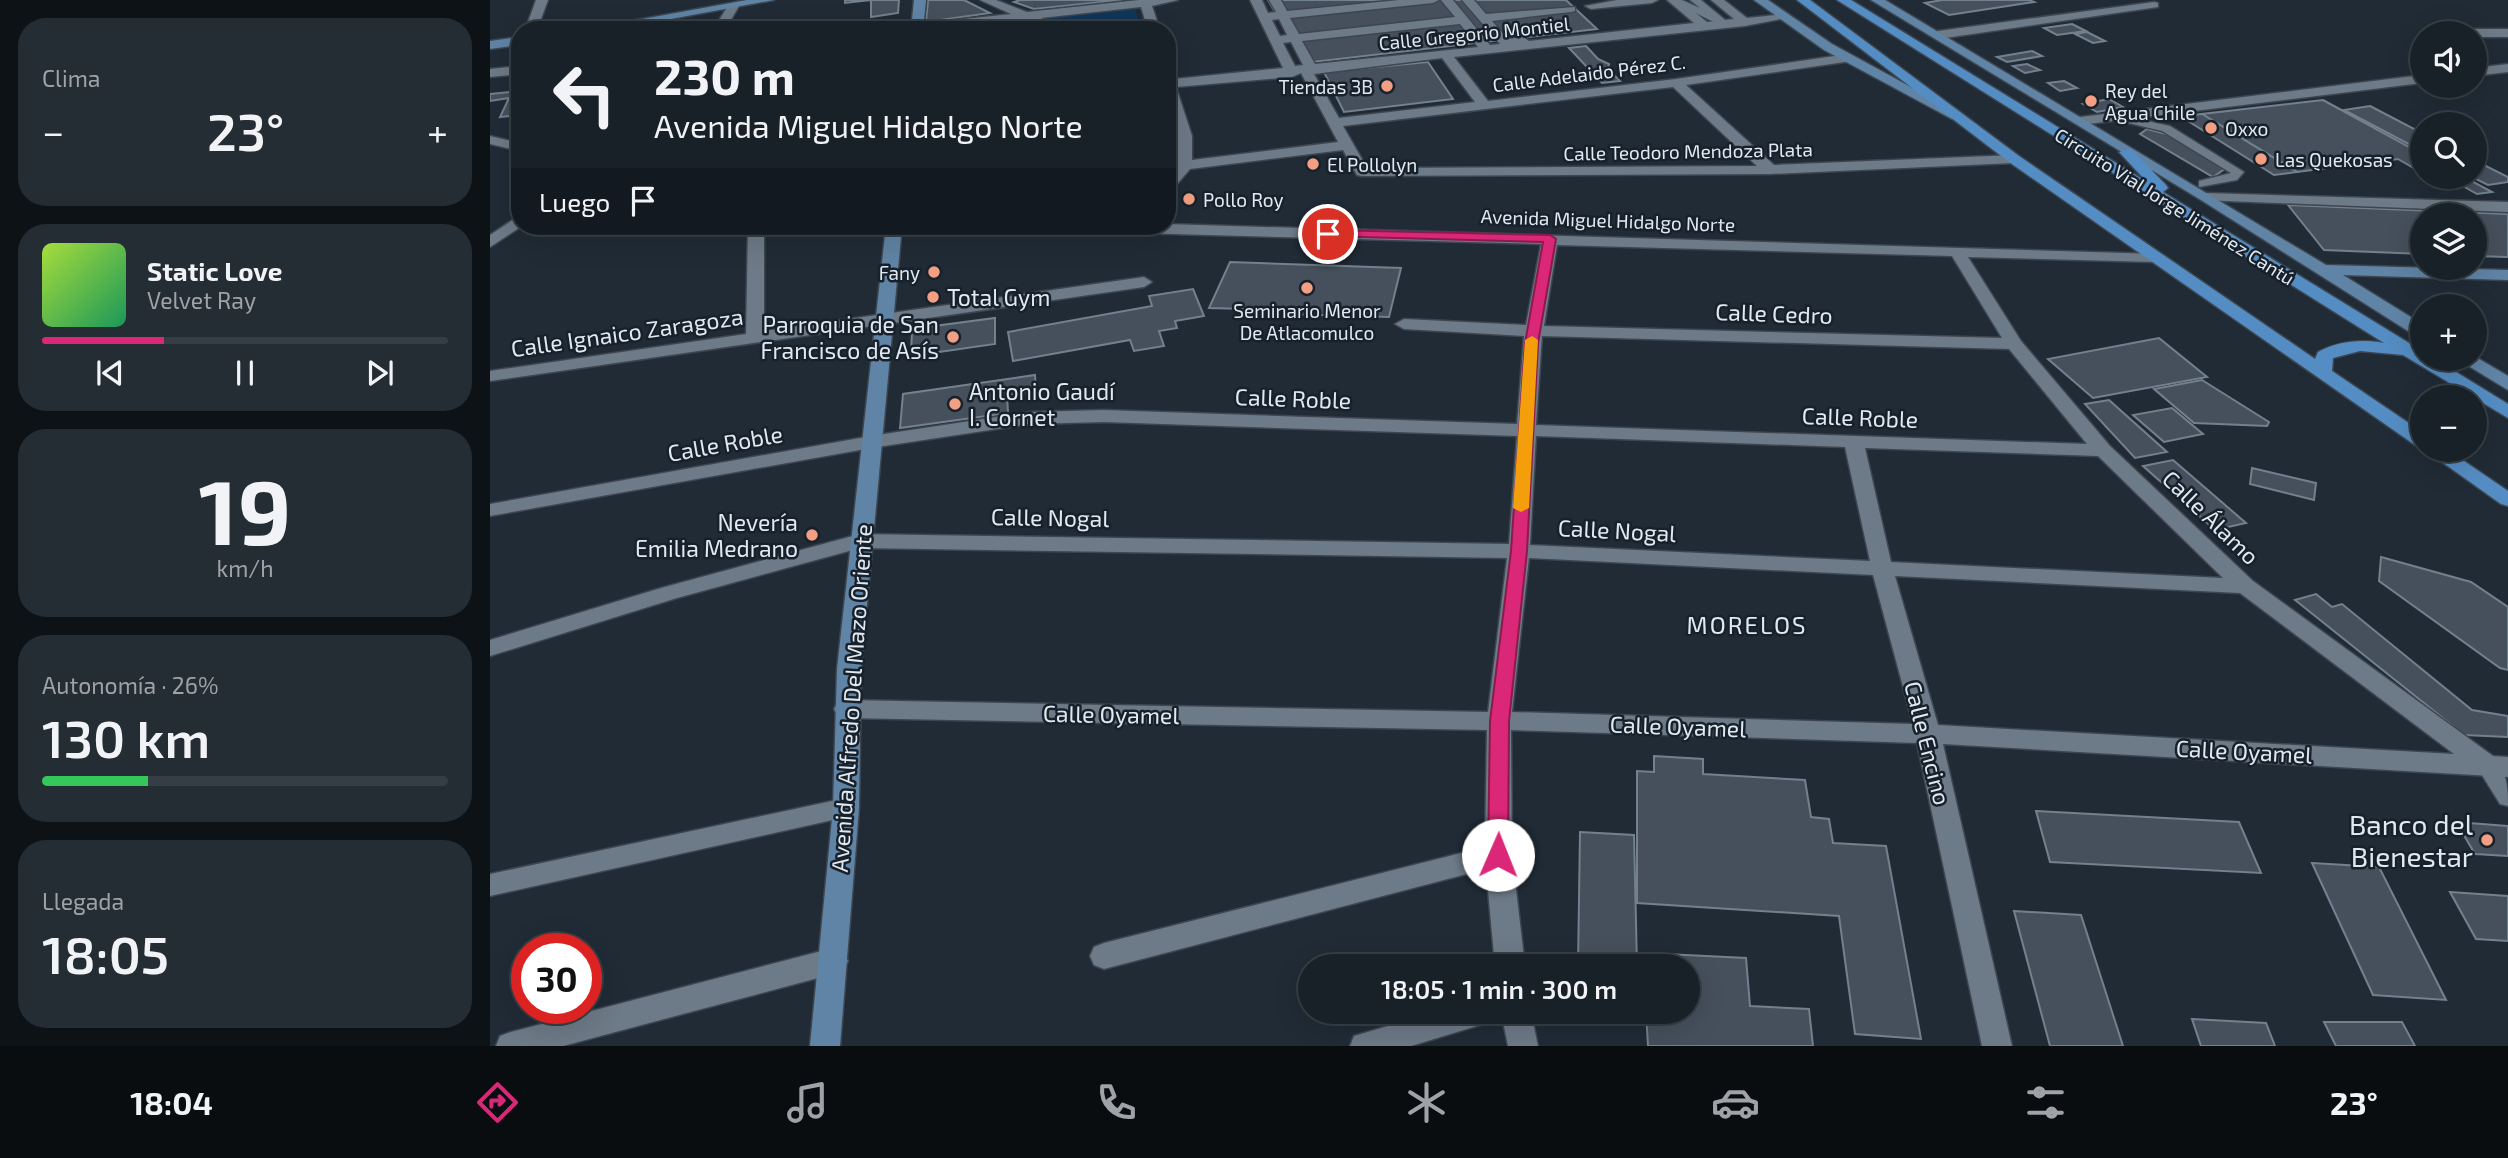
<!DOCTYPE html>
<html lang="es">
<meta charset="utf-8">
<style>
:root{--surface:#182028;--page:#252d34;--text:#f1f3f6;--muted:#9fa3a8;--line:#363e45;--accent:#db2777}
body{margin:0;font-family:"Exo 2",sans-serif;background:var(--page);color:var(--text);height:100vh;display:flex;flex-direction:column;font-size:26px;white-space:nowrap}
*{box-sizing:border-box;margin:0}
p{font-size:23px;color:var(--muted)}
.icon{flex:none;width:38px;height:38px;fill:none;stroke:currentColor;stroke-width:2;stroke-linecap:round;stroke-linejoin:round}
.map{position:relative;flex:1;overflow:hidden}
.drawer{display:flex;flex-direction:column;gap:18px;padding:18px;background:#0d1216;width:490px}
.drawer>*{flex:none}
.top-card{position:absolute;left:21px;top:21px;width:665px;height:214px;border-radius:28px;box-shadow:0 7px 28px #0002,0 0 0 2px var(--line);background:#182028;color:var(--text);overflow:hidden}
.buttons{position:absolute;left:1920px;top:21px;display:grid;gap:14px}
.buttons a{display:grid;place-items:center;width:77px;height:77px;border-radius:50%;background:var(--surface);box-shadow:0 7px 28px #0002,0 0 0 2px var(--line);font-size:35px}
.speed{position:absolute;left:21px;top:933px;display:flex;gap:14px;font-size:35px;font-weight:700;text-align:center}
.speed>*{display:grid;place-content:center;width:91px;height:91px;border-radius:50%;background:var(--surface);box-shadow:0 7px 28px #0002,0 0 0 2px var(--line);line-height:1}
.speed .limit{border:10px solid #d22;background:#fff;color:#111}
.pin{position:absolute;display:grid;place-items:center;width:60px;height:60px;color:#fff;margin:-30px;border:4px solid #fff;border-radius:50%;box-shadow:0 2px 7px #0007}
.me{position:absolute;width:77px;margin:-38px;rotate:1deg;stroke-linejoin:round;filter:drop-shadow(0 0 5px #0008)}
.turn{display:flex;align-items:center;gap:24px;height:147px;padding:0 28px;font-size:32px}
.turn .icon{width:91px;height:91px;stroke-width:2.5}
.turn b{display:block;font-size:49px;line-height:60px}
.then{display:flex;align-items:center;height:66px;padding:0 28px;background:#0003;gap:14px;font-size:26px}
.big{font-size:52px;font-weight:600;line-height:1.1}
.drawer .widget{flex:1;display:flex;flex-direction:column;justify-content:center;gap:10px;min-width:0;padding:0 24px;border-radius:28px;background:var(--page)}
.drawer .dial{align-items:center;gap:0}
.dial b{font-size:91px;line-height:1}
.song{display:flex;align-items:center;gap:21px}
.cover{width:84px;height:84px;border-radius:10px;background:linear-gradient(135deg,hsl(80 70% 55%),hsl(150 70% 35%))}
.played{height:7px;border-radius:4px;background:linear-gradient(90deg,var(--accent) 30%,var(--line) 30%)}
.keys{display:flex;justify-content:space-around;direction:ltr}
.heat{display:flex;justify-content:space-between;align-items:center;font-size:38px;direction:ltr}
.charge{height:10px;border-radius:5px;background:linear-gradient(90deg,#34c759 26%,var(--line) 0)}
.trip{position:absolute;left:808px;top:954px;width:402px;height:70px;border-radius:35px;background:var(--surface);box-shadow:0 7px 28px #0002,0 0 0 2px var(--line);font-weight:600;line-height:70px;text-align:center}
.tabs{display:flex;height:112px;justify-content:space-around;align-items:center;background:#0a0d10;color:var(--muted)}
.tabs .icon{width:49px;height:49px}
.tabs .on{color:var(--accent)}
.tabs b{font-size:32px;color:var(--text)}
main{display:flex;flex:1;min-height:0}
.map>svg:first-child{display:block}
</style>
<main>
<section class="drawer">
<div class="widget"><p>Clima</p>
<div class="heat"><a>−</a><b class="big">23°</b><a>+</a></div>
</div>
<div class="widget">
<div class="song"><i class="cover"></i><div><b>Static Love</b><p>Velvet Ray</p></div></div>
<div class="played"></div>
<div class="keys"><svg class="icon" aria-label="previous" viewBox="0 0 24 24"><path d="M18 5L8 12l10 7zM5 5v14"/></svg><svg class="icon" aria-label="pause" viewBox="0 0 24 24"><path d="M8 5v14M16 5v14"/></svg><svg class="icon" aria-label="next" viewBox="0 0 24 24"><path d="M6 5l10 7-10 7zM19 5v14"/></svg></div>
</div>
<div class="widget dial"><b>19</b><p>km/h</p></div>
<div class="widget"><p>Autonomía · 26%</p><b class="big">130 km</b><div class="charge"></div></div>
<div class="widget"><p>Llegada</p><b class="big">18:05</b></div>
</section>
<div class="map">
<svg width="2018" height="1046" viewBox="0 0 2018 1046">
<rect width="100%" height="100%" fill="#202b36"/>
<path fill="#103658" d="M645 8 651 30H590L559 18Z"/>
<g fill="#45505c" stroke="#73808d" stroke-width="2">
<path d="M355 0H409L408 13 381 17V0L355 3Z"/>
<path d="M438 0H474L500 13 436 22Z"/>
<path d="M530 0H632L544 9 524 2Z"/>
<path d="M778 0H1076L1107 29 814 63Z"/>
<path d="M1452 0H1539L1544 2 1459 15 1435 3Z"/>
<path d="M1582 24 1596 31 1567 35 1554 28Z"/>
<path d="M1597 32 1615 41 1603 43 1585 34Z"/>
<path d="M1096 46 1108 59 1119 64 1118 69 1130 81 1112 83 1079 48Z"/>
<path d="M1542 51 1552 56 1517 62 1507 57Z"/>
<path d="M938 62 963 99 854 112 834 72Z"/>
<path d="M1537 64 1550 70 1535 73 1523 66Z"/>
<path d="M1574 81 1587 88 1570 91 1558 83Z"/>
<path d="M29 91 26 96H30V115L10 117 19 98 0 101V94Z"/>
<path d="M1619 99 1633 107 1607 112 1593 104Z"/>
<path d="M1833 100 1932 154V173L1908 159 1807 172 1712 114Z"/>
<path d="M1880 106 1932 133V151L1854 110Z"/>
<path d="M1712 114 1807 172 1784 175 1690 116Z"/>
<path d="M1657 129 1680 135 1736 168 1723 177 1650 134Z"/>
<path d="M1984 160 2018 177V182L1998 185 1982 177H1984Z"/>
<path d="M1939 177H1974L2002 192 1987 194 1960 179 1946 181Z"/>
<path d="M1798 205 2018 214V257L1984 256V215H1932V254L1834 250Z"/>
<path d="M740 262 911 268 899 317 755 313 757 309 719 308Z"/>
<path d="M703 289 714 316 685 321 687 328 669 331 674 346 644 351 640 340 523 361 518 332 662 306 659 296Z"/>
<path d="M505 318V344L421 356 422 329Z"/>
<path d="M1669 338 1717 377 1603 398 1558 359Z"/>
<path d="M545 375 546 391 517 395 518 413 410 428 413 394Z"/>
<path d="M1712 380 1779 422 1777 426 1704 423 1664 389Z"/>
<path d="M1619 400 1677 452 1645 458 1595 404Z"/>
<path d="M1682 408 1713 434 1674 442 1643 415Z"/>
<path d="M1683 460 1756 523 1725 530 1653 466Z"/>
<path d="M1762 468 1826 483 1824 500 1760 484Z"/>
<path d="M1891 557 1981 582 2018 607V670L2010 668 1889 581Z"/>
<path d="M1826 594 1842 607 1852 604 1982 710 2018 716V737L1974 735 1805 600Z"/>
<path d="M1164 756 1213 759V774L1315 780 1321 817 1339 819 1343 843 1396 846 1431 1039 1365 1034 1349 916 1147 903V771L1164 772Z"/>
<path d="M1546 811 1749 822 1771 873 1560 862Z"/>
<path d="M1966 822 2018 826V856L1985 854Z"/>
<path d="M1090 832 1144 835 1147 966H1088Z"/>
<path d="M1822 863 1889 867 1956 1000 1883 995Z"/>
<path d="M1960 892 2018 896V941L1986 939Z"/>
<path d="M1524 911 1591 915 1633 1046H1560Z"/>
<path d="M1155 953 1256 958 1260 1006 1319 1009 1323 1046H1158L1156 1012H1199V966H1155Z"/>
<path d="M1087 1012H1148L1149 1022 1087 1019Z"/>
<path d="M1702 1019 1776 1023 1785 1046H1711Z"/>
<path d="M1834 1022H1912L1925 1046H1846Z"/>
</g>
<g fill="none" stroke-linecap="round" stroke-linejoin="round">
<g stroke="#3d4650" stroke-width="3">
<g id="lane">
<path d="M1179 0H1192L1210 8 1200 0H1211L1240 24 1232 26Z"/>
<path d="M1630 115 1680 126 1754 172 1747 180 1709 187V181L1741 173 1672 131 1626 120V116Z"/>
<path d="M1996 756C2017 763 2018 788 2018 806L2010 804 1985 764 1989 758Z"/>
</g>
</g>
<g stroke="#3d4650" stroke-width="3">
<g id="street">
<path d="M46 0H58L47 30H35Z"/>
<path d="M490 0H506L537 12 649 0H688L662 6 670 30H658L651 7 551 18 577 30C559 30 550 22 535 20 502 15 452 40 421 28L427 24 521 14Z"/>
<path d="M760 0H772L778 13 786 12 779 0H791L797 11 909 0H949L943 3 800 18 809 34 965 17 951 0H963L1000 45 1010 44 972 0H984L996 14 1085 7V11L1081 12 1002 21 1018 39 1033 37 1039 41 1204 23 1177 0H1190L1217 22 1244 19 1221 0H1234L1257 18 1295 14 1301 17 1255 26 964 57 998 101 1186 79 1358 54 1362 55V61L1196 85 1284 165 1524 155 1531 159 1524 163 1280 174 872 176 867 175 853 150 700 169 682 190 677 191V177L688 164V136L677 99V73L684 79 793 68ZM789 19 797 35 790 36 782 20ZM970 24 988 47 825 64 812 41ZM801 42 813 65 805 66 793 43ZM952 58 985 102 849 118 824 74ZM811 73 848 142 702 160V136L686 87 802 77ZM1183 87 1267 166 877 168 853 126Z"/>
<path d="M1127 0H1168L1162 3 1101 9 1095 6Z"/>
<path d="M1664 2 1668 3V7L1448 39 1442 35 1448 31Z"/>
<path d="M239 4 249 6 235 30H223Z"/>
<path d="M1984 29H2018V37H1984V33H1978Z"/>
<path d="M2018 64V72L1984 76V68Z"/>
<path d="M30 66V74L0 77V69Z"/>
<path d="M1932 75V83L1590 125 1583 121 1590 117Z"/>
<path d="M0 136 30 143V151L0 144Z"/>
<path d="M1716 193 2018 202V212L1711 200V194Z"/>
<path d="M30 215 32 226 0 247V235Z"/>
<path d="M677 224 1669 254 1671 257 1663 262 1478 257 1531 341 1620 446 1763 581 2003 756 2018 757V777L1453 744 1522 1046H1492L1427 743 1021 730 1022 855 1035 966H1005L996 869 614 969 604 965 600 956 604 947 614 943 995 847 997 730 356 718 347 715 344 709 347 703 356 700 998 712 1017 558 370 548 187 598 0 656V640L171 588 370 534 1019 544 1027 436 614 422 540 424 381 448 0 516V504L381 436 540 412 614 410 1027 424 1034 336 914 329 905 324 914 319 1036 325 1051 244 571 231 563 226ZM1067 245 1462 256 1512 338 1054 326ZM1052 336 1519 349 1597 444 1046 425ZM1046 436 1355 447 1380 561 1040 545ZM1375 448 1608 456 1733 578 1401 562ZM1039 558 1383 575 1423 724 1022 712ZM1405 576 1750 593 1964 754 1448 725Z"/>
<path d="M258 226H274V331L654 277 662 282 654 287 0 381V371L256 334Z"/>
<path d="M356 798 365 801 369 808 365 815 0 896V874Z"/>
<path d="M343 948 353 952 358 961 353 970 343 974 73 1046H6L10 1036 21 1032Z"/>
<path d="M945 1012H1004L1000 1022 921 1046H860L864 1036Z"/>
<path d="M1011 1012H1041L1048 1046H1018Z"/>
</g>
</g>
<g stroke="#3d4650" stroke-width="3">
<g id="secondary">
<path d="M257 0H284L121 30H92Z"/>
<path d="M424 0H436L433 30H421Z"/>
<path d="M1264 0H1278L1342 44 1474 116 1462 119 1334 50Z"/>
<path d="M1381 0H1395L1836 265 2018 270V280L1853 275 1932 324V337L1926 336 1711 200Z"/>
<path d="M30 37V45L0 49V41Z"/>
<path d="M396 226H412L371 669 369 808 350 1046H320L343 808 347 669Z"/>
<path d="M1984 356 2018 376V390L1967 359Z"/>
</g>
</g>
<g stroke="#3d4650" stroke-width="3">
<g id="primary">
<path d="M1307 0H1320L1529 156 1825 359 1828 352C1849 341 1870 339 1894 343L1347 0H1361L1657 182 1629 152 1641 149 1676 185 1678 188 1673 192 1932 351V359H1945L2018 404V418L1913 355 1870 351 1843 358 1842 371 1932 432V447L1925 445 1519 162Z"/>
<path d="M1935 450H1958L2018 491V506L2011 504Z"/>
</g>
</g>
<use href="#lane" fill="#6d7a87" fill-rule="evenodd"/>
<use href="#street" fill="#6d7a87" fill-rule="evenodd"/>
<use href="#secondary" fill="#6084a5" fill-rule="evenodd"/>
<use href="#primary" fill="#548dc3" fill-rule="evenodd"/>
</g>
<path fill="#db2777" stroke="#8e194d" stroke-width="2" d="M838 230 1060 235 1066 239 1048 343 1037 551 1019 721 1018 855 1015 861H1001L998 855 1000 721 1021 551 1035 343 1053 242 834 236 832 234Z"/>
<path fill="#f59e0b" d="M1042 336 1048 340 1039 508 1031 512 1023 508 1035 340Z"/>
<g fill="#f39f83" stroke="#17212b" stroke-width="2.5">
<circle cx="897" cy="86" r="7"/>
<circle cx="1601" cy="101" r="7"/>
<circle cx="1721" cy="128" r="7"/>
<circle cx="1771" cy="159" r="7"/>
<circle cx="823" cy="164" r="7"/>
<circle cx="699" cy="199" r="7"/>
<circle cx="444" cy="272" r="7"/>
<circle cx="817" cy="288" r="7"/>
<circle cx="443" cy="297" r="7"/>
<circle cx="463" cy="337" r="7"/>
<circle cx="465" cy="404" r="7"/>
<circle cx="322" cy="535" r="7"/>
<circle cx="1997" cy="840" r="7"/>
</g>
<g text-anchor="middle" dominant-baseline="central" stroke-width="5" stroke-linejoin="round" paint-order="stroke">
<g font-size="19" fill="#e1e8f0" stroke="#17212b">
<text transform="translate(984 33) rotate(-6)">Calle Gregorio Montiel</text>
<text transform="translate(1099 73) rotate(-7)">Calle Adelaido Pérez C.</text>
<text transform="translate(1198 151) rotate(-1)">Calle Teodoro Mendoza Plata</text>
<text transform="translate(1685 206) rotate(32)">Circuito Vial Jorge Jiménez Cantú</text>
<text transform="translate(1118 220) rotate(2)">Avenida Miguel Hidalgo Norte</text>
</g>
<g font-size="19" fill="#e1e8f0" stroke="#17212b" text-anchor="start">
<text x="883" y="86" text-anchor="end">Tiendas 3B</text>
<text x="1615" y="90">Rey del<tspan x="1615" dy="22">Agua Chile</tspan></text>
<text x="1735" y="128">Oxxo</text>
<text x="1785" y="159">Las Quekosas</text>
<text x="837" y="164">El Pollolyn</text>
<text x="713" y="199">Pollo Roy</text>
<text x="430" y="272" text-anchor="end">Fany</text>
<text x="817" y="310" text-anchor="middle">Seminario Menor<tspan x="817" dy="22">De Atlacomulco</tspan></text>
</g>
<g font-size="23" fill="#e1e8f0" stroke="#17212b" text-anchor="start">
<text x="457" y="297">Total Gym</text>
<text x="449" y="324" text-anchor="end">Parroquia de San<tspan x="449" dy="26">Francisco de Asís</tspan></text>
<text x="479" y="391">Antonio Gaudí<tspan x="479" dy="26">I. Cornet</tspan></text>
<text x="308" y="522" text-anchor="end">Nevería<tspan x="308" dy="26">Emilia Medrano</tspan></text>
</g>
<g font-size="23" fill="#e1e8f0" stroke="#17212b">
<text transform="translate(1284 313) rotate(2)">Calle Cedro</text>
<text transform="translate(137 332) rotate(-8)">Calle Ignaico Zaragoza</text>
<text transform="translate(803 398) rotate(2)">Calle Roble</text>
<text transform="translate(1370 417) rotate(2)">Calle Roble</text>
<text transform="translate(235 443) rotate(-10)">Calle Roble</text>
<text transform="translate(560 517) rotate(1)">Calle Nogal</text>
<text transform="translate(1721 517) rotate(44)">Calle Álamo</text>
<text transform="translate(1127 530) rotate(3)">Calle Nogal</text>
<text transform="translate(361 698) rotate(-86)">Avenida Alfredo Del Mazo Oriente</text>
<text transform="translate(621 714) rotate(1)">Calle Oyamel</text>
<text transform="translate(1188 726) rotate(2)">Calle Oyamel</text>
<text transform="translate(1438 743) rotate(76)">Calle Encino</text>
<text transform="translate(1754 751) rotate(3)">Calle Oyamel</text>
</g>
<g font-size="24" letter-spacing="2" fill="#e1e8f0" stroke="#17212b">
<text x="1257" y="624">MORELOS</text>
</g>
<g font-size="28" fill="#e1e8f0" stroke="#17212b" text-anchor="end">
<text x="1983" y="824">Banco del<tspan x="1983" dy="32">Bienestar</tspan></text>
</g>
</g>
</svg>
<div class="buttons">
<a><svg class="icon" aria-label="sound" viewBox="0 0 24 24"><path d="M4 9h4l5-4v14l-5-4H4zM17 9q2 3 0 6"/></svg></a>
<a><svg class="icon" aria-label="search" viewBox="0 0 24 24"><circle cx="10" cy="10" r="6"/><path d="M15 15l6 6"/></svg></a>
<a><svg class="icon" aria-label="layers" viewBox="0 0 24 24"><path d="M12 4l9 5-9 5-9-5zM3 14l9 5 9-5"/></svg></a>
<a>+</a>
<a>−</a>
</div>
<div class="speed"><div class="limit">30</div></div>
<div class="pin" style="left:838px;top:234px;background:#d93025"><svg class="icon" aria-label="arrive" viewBox="0 0 24 24"><path d="M6 21V4h12l-3 4 3 4H6"/></svg></div>
<svg class="me" style="left:1008px;top:855px" viewBox="-20 -20 40 40"><circle r="19" fill="#fff"/><path d="M0-13L10 11 0 6-10 11z" fill="#db2777"/></svg>
<div class="trip">18:05 · 1 min · 300 m</div>
<div class="top-card">
<div class="turn"><svg class="icon" aria-label="left" viewBox="0 0 24 24"><path d="M17 20v-9H6M10 6l-5 5 5 5"/></svg><div><b>230 m</b>Avenida Miguel Hidalgo Norte</div></div>
<div class="then">Luego<svg class="icon" aria-label="arrive" viewBox="0 0 24 24"><path d="M6 21V4h12l-3 4 3 4H6"/></svg></div>
</div>
</div>
</main>
<nav class="tabs">
<b>18:04</b>
<svg class="icon on" aria-label="directions" viewBox="0 0 24 24"><path d="M12 3l9 9-9 9-9-9zM9 14v-3h6M13 9l2 2-2 2"/></svg>
<svg class="icon" aria-label="music" viewBox="0 0 24 24"><path d="M9 18V5l10-2v13"/><circle cx="6" cy="18" r="3"/><circle cx="16" cy="16" r="3"/></svg>
<svg class="icon" aria-label="phone" viewBox="0 0 24 24"><path d="M5 4h4l2 5-3 2q2 4 5 5l2-3 5 2v4C11 20 4 13 5 4z"/></svg>
<svg class="icon" aria-label="climate" viewBox="0 0 24 24"><path d="M12 3v18M4 7l16 10M4 17L20 7"/></svg>
<svg class="icon" aria-label="car" viewBox="0 0 24 24"><path d="M5 17H2v-5l4-1 3-4h7l3 4 3 1v5h-3M9 17h6M6 11h13"/><circle cx="7" cy="17" r="2"/><circle cx="17" cy="17" r="2"/></svg>
<svg class="icon" aria-label="filters" viewBox="0 0 24 24"><path d="M4 7h16M4 17h16"/><circle cx="9" cy="7" r="2"/><circle cx="15" cy="17" r="2"/></svg>
<b>23°</b>
</nav>
